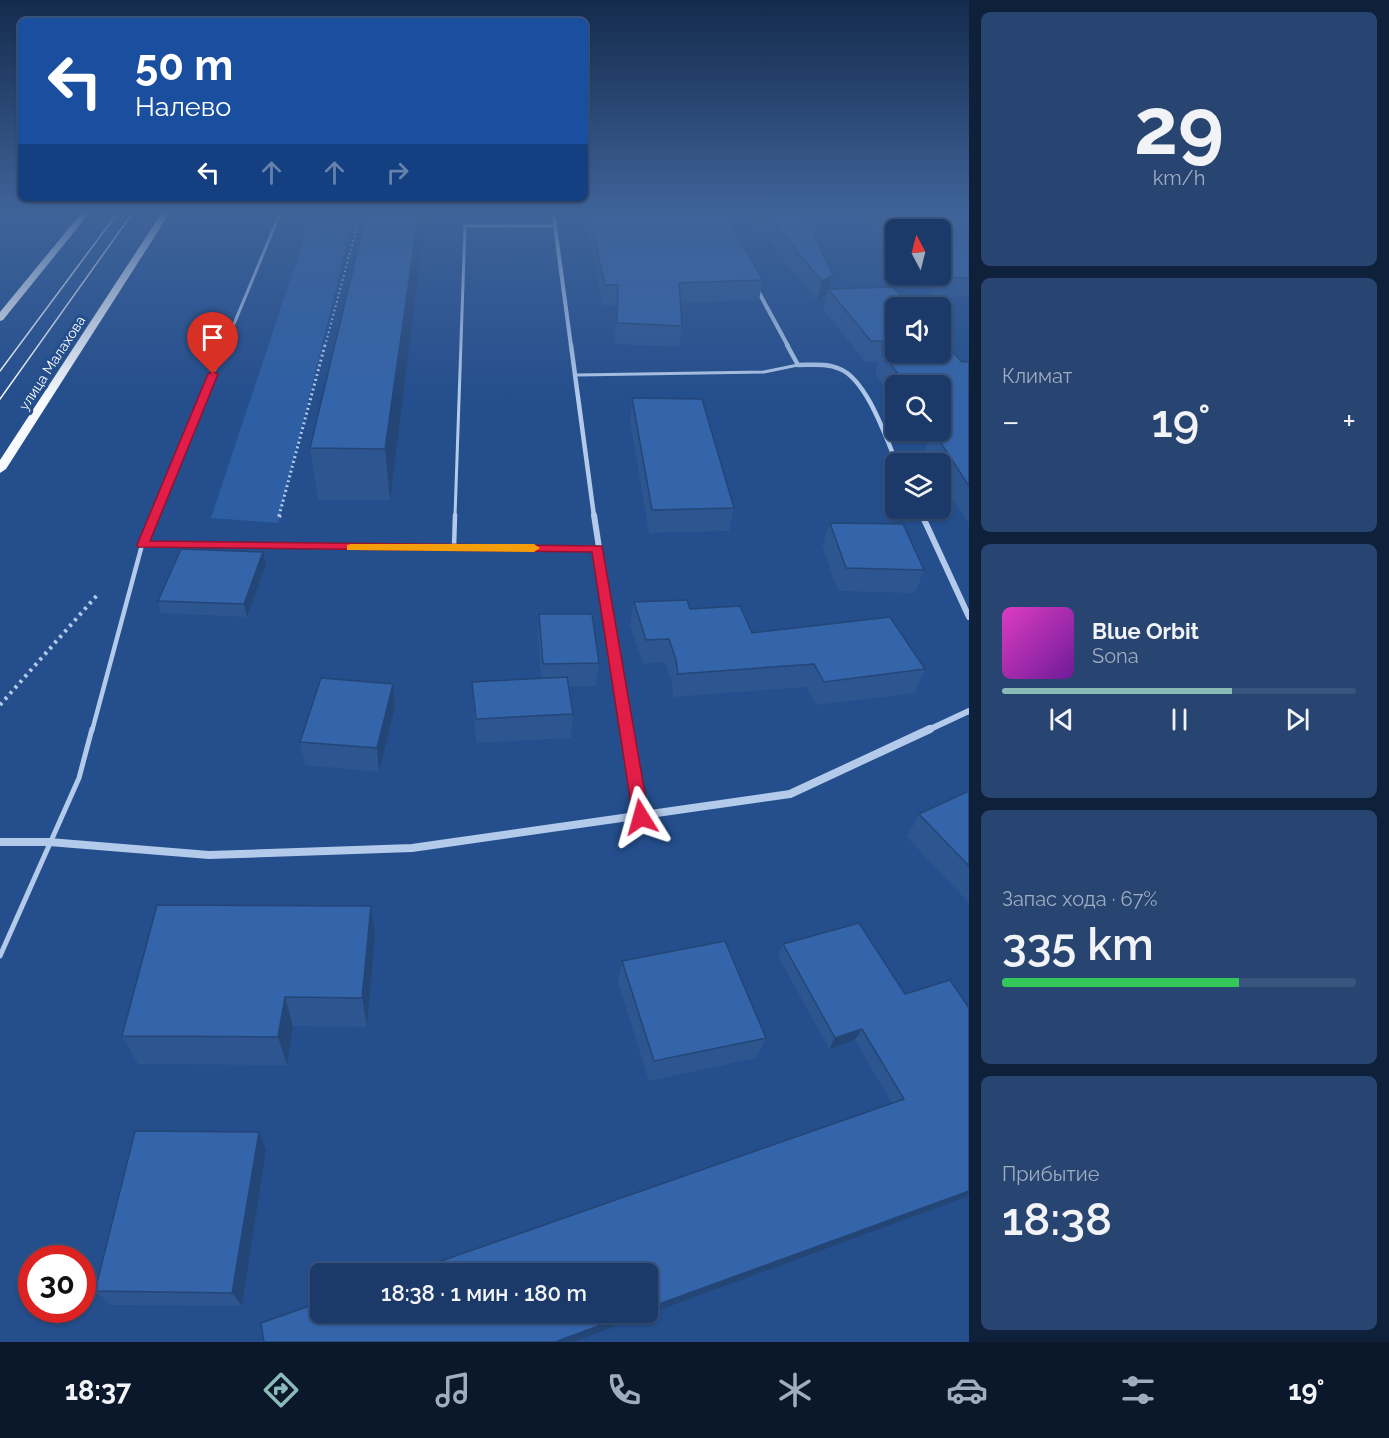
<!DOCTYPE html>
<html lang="ru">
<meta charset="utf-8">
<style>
:root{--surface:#1b3a69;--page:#284571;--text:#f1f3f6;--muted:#a0adc0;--line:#39547d;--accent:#8bbbb9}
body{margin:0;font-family:Raleway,sans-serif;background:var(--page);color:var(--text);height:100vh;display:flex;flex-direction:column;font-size:22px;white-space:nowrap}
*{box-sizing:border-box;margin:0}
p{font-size:20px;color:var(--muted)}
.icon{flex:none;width:33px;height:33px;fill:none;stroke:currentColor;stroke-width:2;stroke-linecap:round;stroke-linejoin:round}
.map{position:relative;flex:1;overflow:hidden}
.sheet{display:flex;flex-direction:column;gap:12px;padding:12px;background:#0f203a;width:420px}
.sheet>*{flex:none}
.hud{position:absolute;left:18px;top:18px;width:570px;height:183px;border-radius:9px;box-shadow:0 2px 4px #0004,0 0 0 2px var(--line);background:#1a4fa0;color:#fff;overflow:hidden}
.needle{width:39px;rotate:353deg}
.fabs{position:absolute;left:885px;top:219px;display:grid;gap:12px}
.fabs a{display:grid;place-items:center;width:66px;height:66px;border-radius:9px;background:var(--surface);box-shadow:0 2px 4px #0004,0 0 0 2px var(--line);font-size:30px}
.speed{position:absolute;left:18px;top:1245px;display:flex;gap:12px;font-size:30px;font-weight:700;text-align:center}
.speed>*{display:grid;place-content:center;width:78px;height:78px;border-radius:50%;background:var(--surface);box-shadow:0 2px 4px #0004,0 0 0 2px var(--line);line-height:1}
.speed .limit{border:9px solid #d22;background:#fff;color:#111}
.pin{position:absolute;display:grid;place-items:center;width:51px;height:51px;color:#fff;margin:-62px -26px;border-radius:50% 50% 50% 0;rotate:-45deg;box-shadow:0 0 6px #0007}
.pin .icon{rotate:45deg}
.me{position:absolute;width:66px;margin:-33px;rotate:352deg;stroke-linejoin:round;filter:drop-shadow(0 0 4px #0008)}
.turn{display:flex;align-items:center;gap:21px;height:126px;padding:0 18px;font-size:27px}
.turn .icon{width:78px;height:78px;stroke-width:2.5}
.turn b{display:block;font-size:42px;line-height:51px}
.lanes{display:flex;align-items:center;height:57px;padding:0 18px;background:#0003;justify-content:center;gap:30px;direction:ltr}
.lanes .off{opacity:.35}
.big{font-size:45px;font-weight:600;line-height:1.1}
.sheet .widget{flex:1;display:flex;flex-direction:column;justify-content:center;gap:9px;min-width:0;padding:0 21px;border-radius:9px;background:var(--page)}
.sheet .dial{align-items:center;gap:0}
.dial b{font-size:78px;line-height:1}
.song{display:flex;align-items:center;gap:18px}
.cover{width:72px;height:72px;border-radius:9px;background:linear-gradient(135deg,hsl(310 70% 55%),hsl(280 70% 35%))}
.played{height:6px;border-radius:3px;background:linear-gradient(90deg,var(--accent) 65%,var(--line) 65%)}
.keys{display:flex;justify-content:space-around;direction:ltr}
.heat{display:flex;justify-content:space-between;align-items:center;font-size:33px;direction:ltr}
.charge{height:9px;border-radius:4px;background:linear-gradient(90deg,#34c759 67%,var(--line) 0)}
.trip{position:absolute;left:310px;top:1263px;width:348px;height:60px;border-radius:9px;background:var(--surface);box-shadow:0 2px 4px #0004,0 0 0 2px var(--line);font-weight:600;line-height:60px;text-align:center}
.tabs{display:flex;height:96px;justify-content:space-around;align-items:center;background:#0b172a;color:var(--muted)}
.tabs .icon{width:42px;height:42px}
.tabs .on{color:var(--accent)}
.tabs b{font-size:27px;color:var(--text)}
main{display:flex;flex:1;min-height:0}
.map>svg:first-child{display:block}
</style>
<main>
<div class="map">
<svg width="969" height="1342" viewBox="0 0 969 1342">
<rect width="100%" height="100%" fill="#244e8c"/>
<path fill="#2e5fa4" d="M313 211H355L278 523 211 518Z"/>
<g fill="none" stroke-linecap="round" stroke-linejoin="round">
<path stroke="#b3caeb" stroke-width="2" stroke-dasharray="1.5 3" stroke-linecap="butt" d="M325 346 361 211"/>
<path stroke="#b3caeb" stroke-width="3" stroke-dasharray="2 3" stroke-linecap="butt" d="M279 516 325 345"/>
<g stroke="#b3caeb" stroke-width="4" stroke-dasharray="3 4.5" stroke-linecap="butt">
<path d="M279 517 280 515"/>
<path d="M0 705 99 593"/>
</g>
<g stroke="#b3caeb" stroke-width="3">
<path d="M577 375 764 372 798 365"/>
<path d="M154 516 281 211"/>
<path d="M455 516 465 226H555"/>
</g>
<g stroke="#b3caeb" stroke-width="4.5">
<path d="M155 515 142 545 598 548"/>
<path d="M454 548 455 515"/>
<path d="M92 731 142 545"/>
</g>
<path stroke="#b3caeb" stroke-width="5" d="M0 956 79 778 92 729"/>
<g stroke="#b3caeb" stroke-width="4">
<path d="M553 211 571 346"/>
<path d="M757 289 788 346"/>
</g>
<g stroke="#b3caeb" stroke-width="4.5">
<path d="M571 345 594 516"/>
<path d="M787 345 798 365C812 365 827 363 840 369 867 380 886 438 897 464"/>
<path d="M919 508 923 516"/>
</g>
<g stroke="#b3caeb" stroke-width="6">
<path d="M594 515 627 731"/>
<path d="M922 515 969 617"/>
<path d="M926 731 969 711"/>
</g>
<g stroke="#b3caeb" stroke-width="8">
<path d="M627 729 641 817"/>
<path d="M0 842H49L209 855 412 848 790 794 930 729"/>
</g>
<g fill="#f7fafe" fill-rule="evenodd">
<path d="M83 211H91L3 320 0 321V312Z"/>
<path d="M163 211H171L6 469 0 473V460Z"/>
</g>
<g stroke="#fff" stroke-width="1.5">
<path d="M0 371 119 211"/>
<path d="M0 399 134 211"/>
</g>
</g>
<g fill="#2d5691">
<path d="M367 211 390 500H318L310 448Z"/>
<path d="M583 211H723L763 280 759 300 680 303 682 326 679 347 615 344 616 305H603Z"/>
<path d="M745 211H803L829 289 962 362H969V524L940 479V464H931L924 453 928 442 919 430H940V386H896V401L876 376 877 362H865L823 309 826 295 817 301Z"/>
<path d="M860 211H969V296L934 297 915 274H940V230H896V252Z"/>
<path d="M632 398 734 508 729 531 649 533 630 420Z"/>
<path d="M830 523 924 570 915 593 838 591 822 546Z"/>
<path d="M266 564 247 617 161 613 158 601Z"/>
<path d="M634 602 690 609 752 633 925 669 915 693 816 705 806 687 673 697 672 683 665 662 643 664 630 625Z"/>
<path d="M539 614 599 663 596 686 568 687 573 714 571 738 476 743 473 705 472 682 541 678 538 638Z"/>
<path d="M395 707 379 772 305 765 300 742Z"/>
<path d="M969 791V900L967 901 907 837 919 814Z"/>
<path d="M371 906 375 936 367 1027 293 1026 287 1065 138 1064 122 1036Z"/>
<path d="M859 923 969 1196 573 1342H264L892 1103 855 1040 829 1049 778 956 783 944Z"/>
<path d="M622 961 766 1038 756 1058 649 1081 618 982Z"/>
<path d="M266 1150 242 1306 110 1305 95 1291Z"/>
</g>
<g fill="#244676">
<path d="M419 211H426L390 500 385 449Z"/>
<path d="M833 275 829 290 828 289 826 295 817 301 822 281Z"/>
<path d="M263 552 266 564 247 617 244 604Z"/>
<path d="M393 684 395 707 379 772 377 748Z"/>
<path d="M371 906 375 936 367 1027 362 998Z"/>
<path d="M285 997 293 1026 287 1065 278 1037Z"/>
<path d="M862 1029 855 1040 829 1049 835 1038Z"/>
<path d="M259 1132 266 1150 242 1306 232 1293Z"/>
<path d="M969 1191V1196L573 1342H555L636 1312H648V1308Z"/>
</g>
<g fill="#3464a9" stroke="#244676" stroke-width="1.5">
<path d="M367 211H419L385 449 310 448Z"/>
<path d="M588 211H723L763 280 679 283 682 326 617 323 618 285H605Z"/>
<path d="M763 211H803L833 275 822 281Z"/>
<path d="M880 211H961L969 218V278H940L937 274H940V230H897Z"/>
<path d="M893 287 912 308H896V352H940V339L962 362H969V486L933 431H945L940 425V386H908L883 355V341H871L828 289Z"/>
<path d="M632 398 702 399 734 508 652 510Z"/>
<path d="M830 523 903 524 924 570 846 568Z"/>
<path d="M181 549 263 552 244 604 158 601Z"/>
<path d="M687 600 690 609 740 606 752 633 890 617 925 669 824 682 814 664 678 674 676 660 669 639 646 640 634 602Z"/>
<path d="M539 614H592L599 663 543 664Z"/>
<path d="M567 677 573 714 476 719 472 682Z"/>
<path d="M321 678 393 684 377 748 300 742Z"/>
<path d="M969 791V866L919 814Z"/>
<path d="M157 905 371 906 362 998 285 997 278 1037 122 1036Z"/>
<path d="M859 923 905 994 950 980 969 1008V1191L648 1308V1274H404L904 1099 862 1029 835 1038 783 944Z"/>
<path d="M725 941 766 1038 654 1061 622 961Z"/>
<path d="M135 1131 259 1132 232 1293 95 1291Z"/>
<path d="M321 1302V1312H636L555 1342H264L261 1323Z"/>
</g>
<linearGradient id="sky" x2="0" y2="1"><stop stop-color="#142b4d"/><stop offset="0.53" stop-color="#3f6399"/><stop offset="1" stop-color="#3f6399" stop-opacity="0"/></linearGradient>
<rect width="969" height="399" fill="url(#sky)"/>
<path fill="#e11d48" stroke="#92132f" stroke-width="1.5" d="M213 371 218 374 150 541 602 546 649 817 646 822 641 824 635 822 633 817 592 552 138 547 137 545 208 374Z"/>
<path fill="#f59e0b" d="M351 544H534L540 548 534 552 347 550V545Z"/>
<g text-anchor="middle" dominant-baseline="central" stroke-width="6" stroke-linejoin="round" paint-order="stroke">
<g font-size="14" fill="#fff" stroke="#244e8c">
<text transform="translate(52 363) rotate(-57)">улица Малахова</text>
</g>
</g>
</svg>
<div class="fabs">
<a><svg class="needle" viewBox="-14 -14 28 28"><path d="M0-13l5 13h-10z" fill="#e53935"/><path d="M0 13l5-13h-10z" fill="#a0adc0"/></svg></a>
<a><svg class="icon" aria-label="sound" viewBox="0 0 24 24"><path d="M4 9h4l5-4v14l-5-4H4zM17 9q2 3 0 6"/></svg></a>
<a><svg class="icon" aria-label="search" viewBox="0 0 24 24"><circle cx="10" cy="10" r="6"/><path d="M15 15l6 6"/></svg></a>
<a><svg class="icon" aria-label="layers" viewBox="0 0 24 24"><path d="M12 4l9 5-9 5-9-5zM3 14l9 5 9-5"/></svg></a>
</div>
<div class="speed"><div class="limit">30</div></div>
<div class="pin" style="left:213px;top:374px;background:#d93025"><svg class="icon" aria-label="arrive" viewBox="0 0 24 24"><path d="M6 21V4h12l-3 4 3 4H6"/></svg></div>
<svg class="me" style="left:641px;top:817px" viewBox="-20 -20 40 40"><path d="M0-17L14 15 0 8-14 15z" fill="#e11d48" stroke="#fff" stroke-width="4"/></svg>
<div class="trip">18:38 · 1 мин · 180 m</div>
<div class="hud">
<div class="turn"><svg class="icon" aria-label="left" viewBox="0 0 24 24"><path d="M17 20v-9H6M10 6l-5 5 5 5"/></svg><div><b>50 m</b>Налево</div></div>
<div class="lanes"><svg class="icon" aria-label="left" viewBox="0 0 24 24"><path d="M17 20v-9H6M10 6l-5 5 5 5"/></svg><svg class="icon off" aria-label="ahead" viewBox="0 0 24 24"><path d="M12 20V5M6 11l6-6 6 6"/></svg><svg class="icon off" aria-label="ahead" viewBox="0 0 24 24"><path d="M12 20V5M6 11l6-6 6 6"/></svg><svg class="icon off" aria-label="right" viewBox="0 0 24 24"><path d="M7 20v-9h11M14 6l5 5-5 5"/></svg></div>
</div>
</div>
<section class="sheet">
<div class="widget dial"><b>29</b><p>km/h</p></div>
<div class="widget"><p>Климат</p>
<div class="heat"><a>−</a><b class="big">19°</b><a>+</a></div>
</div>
<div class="widget">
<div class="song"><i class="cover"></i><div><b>Blue Orbit</b><p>Sona</p></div></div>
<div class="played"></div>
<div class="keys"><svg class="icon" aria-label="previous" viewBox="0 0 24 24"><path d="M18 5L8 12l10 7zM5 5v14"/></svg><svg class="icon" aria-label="pause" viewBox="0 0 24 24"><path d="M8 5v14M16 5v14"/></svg><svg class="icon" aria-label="next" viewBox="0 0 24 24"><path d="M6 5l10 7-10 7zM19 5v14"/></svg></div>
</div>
<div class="widget"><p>Запас хода · 67%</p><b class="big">335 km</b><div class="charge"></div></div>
<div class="widget"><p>Прибытие</p><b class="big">18:38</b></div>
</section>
</main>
<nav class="tabs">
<b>18:37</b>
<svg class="icon on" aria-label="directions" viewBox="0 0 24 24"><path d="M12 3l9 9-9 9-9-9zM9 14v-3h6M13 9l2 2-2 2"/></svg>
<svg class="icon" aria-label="music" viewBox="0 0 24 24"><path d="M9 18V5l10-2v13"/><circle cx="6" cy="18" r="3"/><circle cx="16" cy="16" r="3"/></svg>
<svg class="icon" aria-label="phone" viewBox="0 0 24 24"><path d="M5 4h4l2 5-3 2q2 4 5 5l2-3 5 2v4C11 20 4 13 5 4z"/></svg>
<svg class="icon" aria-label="climate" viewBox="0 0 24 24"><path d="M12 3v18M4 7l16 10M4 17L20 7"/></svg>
<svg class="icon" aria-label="car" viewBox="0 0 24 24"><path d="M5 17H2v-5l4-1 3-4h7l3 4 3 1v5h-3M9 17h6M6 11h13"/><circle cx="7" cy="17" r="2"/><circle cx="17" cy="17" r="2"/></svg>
<svg class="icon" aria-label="filters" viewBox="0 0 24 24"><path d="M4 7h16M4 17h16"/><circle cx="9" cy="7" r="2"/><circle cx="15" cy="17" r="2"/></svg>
<b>19°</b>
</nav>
